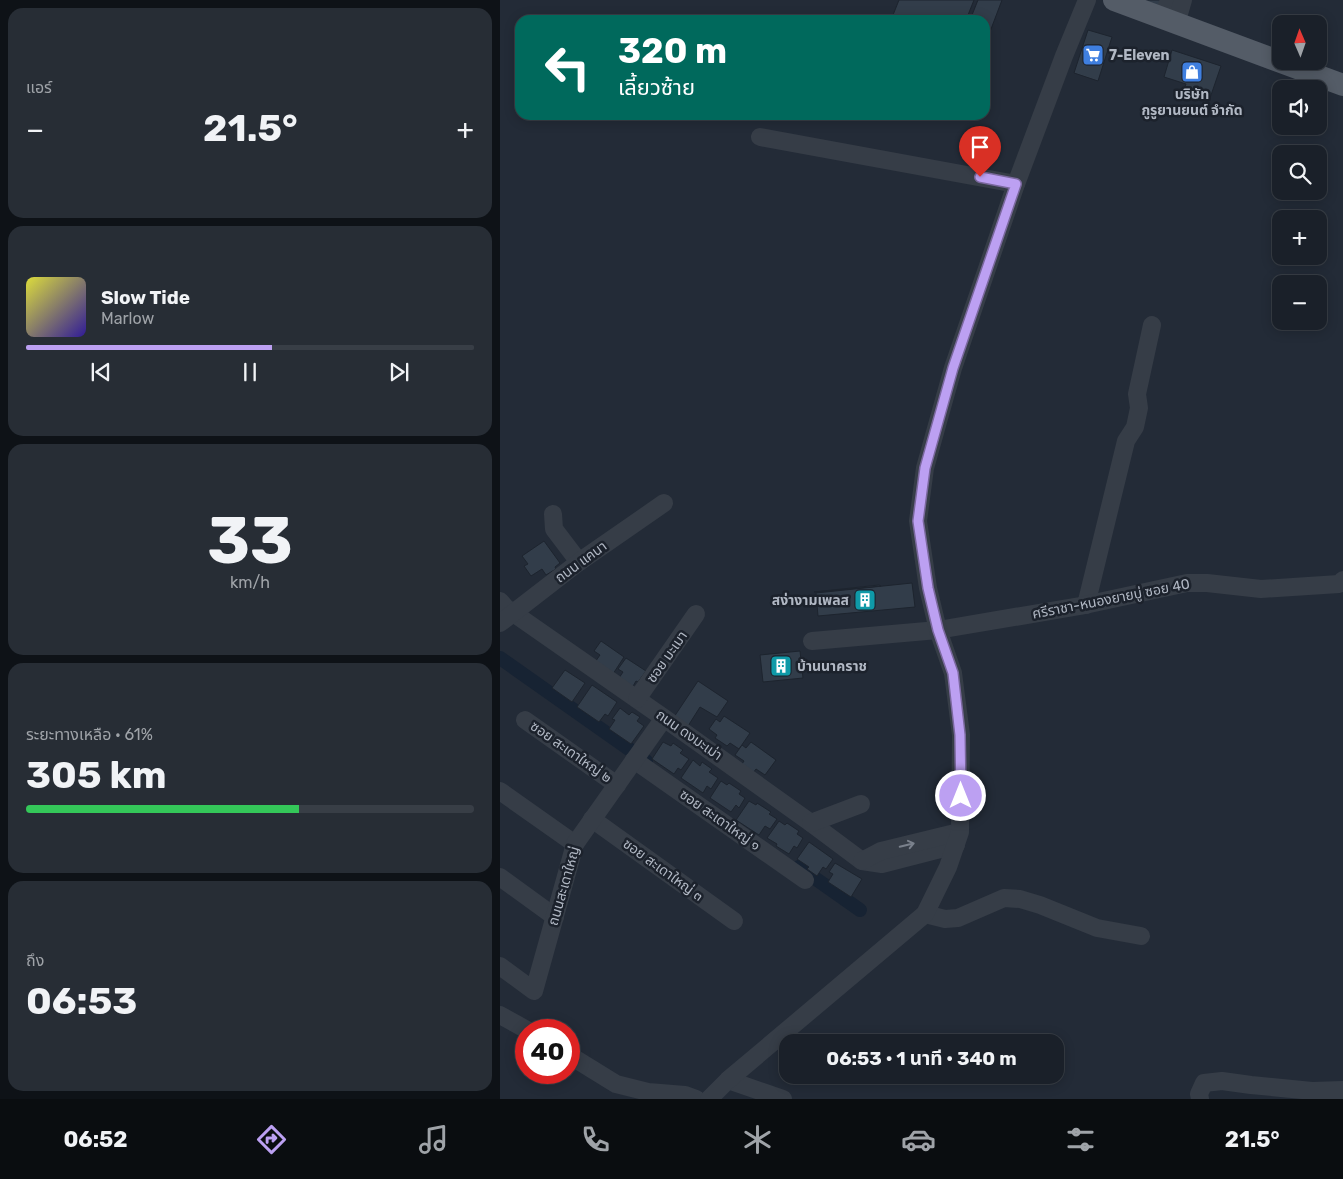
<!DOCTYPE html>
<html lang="th">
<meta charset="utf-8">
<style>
:root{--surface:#1a2029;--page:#272d35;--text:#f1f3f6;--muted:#9fa3a8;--line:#383e46;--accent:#bca0f2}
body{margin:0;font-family:Rubik,"Noto Sans Thai",sans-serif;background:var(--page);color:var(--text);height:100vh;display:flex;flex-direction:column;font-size:19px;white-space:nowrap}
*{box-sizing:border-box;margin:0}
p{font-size:16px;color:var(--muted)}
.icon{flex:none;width:28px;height:28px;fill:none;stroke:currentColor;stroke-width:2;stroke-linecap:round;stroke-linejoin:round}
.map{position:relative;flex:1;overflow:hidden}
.side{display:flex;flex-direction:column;gap:8px;padding:8px;background:#0e1217;width:500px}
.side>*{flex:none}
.banner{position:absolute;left:15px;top:15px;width:475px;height:105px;border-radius:15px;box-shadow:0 2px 12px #0003,0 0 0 1px var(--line);background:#00695c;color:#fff;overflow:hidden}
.needle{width:32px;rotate:358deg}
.controls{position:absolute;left:772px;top:15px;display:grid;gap:10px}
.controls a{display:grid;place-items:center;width:55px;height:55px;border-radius:10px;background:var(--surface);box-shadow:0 2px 12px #0003,0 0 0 1px var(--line);font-size:25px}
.speed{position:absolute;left:15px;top:1019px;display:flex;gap:10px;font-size:25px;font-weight:700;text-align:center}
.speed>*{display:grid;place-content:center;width:65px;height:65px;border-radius:50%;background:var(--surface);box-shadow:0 2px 12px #0003,0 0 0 1px var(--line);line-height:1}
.speed .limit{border:8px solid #d22;background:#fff;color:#111}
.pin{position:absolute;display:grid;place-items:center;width:42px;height:42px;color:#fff;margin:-51px -21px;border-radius:50% 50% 50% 0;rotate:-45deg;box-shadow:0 0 5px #0007}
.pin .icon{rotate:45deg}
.me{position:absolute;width:55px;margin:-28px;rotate:0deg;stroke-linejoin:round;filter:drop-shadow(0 0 4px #0008)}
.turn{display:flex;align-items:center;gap:18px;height:105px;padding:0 20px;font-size:22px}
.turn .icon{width:65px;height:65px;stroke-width:2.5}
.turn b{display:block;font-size:35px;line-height:42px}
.big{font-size:38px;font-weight:700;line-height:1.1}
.side .card{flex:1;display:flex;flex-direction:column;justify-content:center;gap:8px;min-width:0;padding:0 18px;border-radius:15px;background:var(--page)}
.side .dial{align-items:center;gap:0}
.dial b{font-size:65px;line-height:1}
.song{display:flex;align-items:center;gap:15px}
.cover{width:60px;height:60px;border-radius:8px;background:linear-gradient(135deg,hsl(60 70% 55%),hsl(250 70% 35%))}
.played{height:5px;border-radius:2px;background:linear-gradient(90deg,var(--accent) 55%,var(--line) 55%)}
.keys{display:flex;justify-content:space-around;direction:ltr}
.heat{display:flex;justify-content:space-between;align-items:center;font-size:28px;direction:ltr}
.charge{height:8px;border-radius:4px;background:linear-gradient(90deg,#34c759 61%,var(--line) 0)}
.trip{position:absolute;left:279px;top:1034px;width:285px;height:50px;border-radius:15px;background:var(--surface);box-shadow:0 2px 12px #0003,0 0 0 1px var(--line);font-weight:700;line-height:50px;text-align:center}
.menu{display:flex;height:80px;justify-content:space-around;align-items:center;background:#0a0d10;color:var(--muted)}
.menu .icon{width:35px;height:35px}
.menu .active{color:var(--accent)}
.menu b{font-size:22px;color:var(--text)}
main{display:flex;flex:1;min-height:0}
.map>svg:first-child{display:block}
</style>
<main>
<section class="side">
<div class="card"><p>แอร์</p>
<div class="heat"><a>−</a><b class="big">21.5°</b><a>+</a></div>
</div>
<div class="card">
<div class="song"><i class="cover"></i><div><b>Slow Tide</b><p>Marlow</p></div></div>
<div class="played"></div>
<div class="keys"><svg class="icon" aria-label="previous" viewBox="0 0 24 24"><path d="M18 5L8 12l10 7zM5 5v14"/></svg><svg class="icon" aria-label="pause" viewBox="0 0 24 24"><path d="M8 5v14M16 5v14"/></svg><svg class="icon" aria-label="next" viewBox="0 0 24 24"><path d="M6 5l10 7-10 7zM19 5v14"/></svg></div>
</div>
<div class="card dial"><b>33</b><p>km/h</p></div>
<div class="card"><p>ระยะทางเหลือ · 61%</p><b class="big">305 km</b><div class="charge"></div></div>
<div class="card"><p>ถึง</p><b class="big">06:53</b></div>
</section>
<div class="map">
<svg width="843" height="1099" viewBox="0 0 843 1099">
<rect width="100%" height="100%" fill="#232b37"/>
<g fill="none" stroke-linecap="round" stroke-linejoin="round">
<g stroke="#172333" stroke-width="14">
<path d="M0 658 146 761"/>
<path d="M299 867 360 910"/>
</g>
</g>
<g fill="#323d4a" stroke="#1d242e">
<path d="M399 0H474L466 20H391Z"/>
<path d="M478 0H502L488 37 485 36V20H470Z"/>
<path d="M643 0H664L660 8Z"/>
<path d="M588 30 612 37 598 81 574 73Z"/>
<path d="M672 50 721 66 709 101 683 92 686 84 664 77Z"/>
<path d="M44 541 60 563 55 567 56 569 46 575 42 569 31 576 24 566 28 564 22 556Z"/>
<path d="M412 583 415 607 318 616 316 593Z"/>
<path d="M379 585 381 586 314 592Z"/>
<path d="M101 641 124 657 111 677 93 665 100 655 94 651Z"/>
<path d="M300 651 303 678 263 682 260 655Z"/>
<path d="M126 658 146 671 138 682 136 681 132 688 117 681 123 672 118 669Z"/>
<path d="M65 670 85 683 72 702 52 688Z"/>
<path d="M198 681 228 701 217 717 200 707 188 726 174 717Z"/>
<path d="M92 685 117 702 108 716 105 714 99 722 77 707Z"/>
<path d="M120 708 129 715 132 712 140 717 137 721 144 726 131 744 109 729 115 720 112 719Z"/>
<path d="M224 716 250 733 239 749 230 743 227 746 215 738 217 735 209 729 216 719 220 722Z"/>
<path d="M163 742 171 746 173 743 183 750 180 753 189 759 181 770 178 768 174 774 152 759Z"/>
<path d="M251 742 276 760 265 775 256 769 253 773 242 764 244 761 235 755 242 745 246 748Z"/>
<path d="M193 760 200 766 202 762 212 769 209 772 218 778 211 789 207 786 203 793 181 778Z"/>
<path d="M221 781 227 785 229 783 241 791 239 794 245 798 239 808 236 805 231 812 210 798Z"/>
<path d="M249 801 256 805 257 803 271 812 269 814 277 819 270 829 265 826 259 835 236 820Z"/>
<path d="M279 821 285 825 287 823 299 831 297 834 303 838 297 848 294 846 289 854 276 846 277 844 267 838Z"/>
<path d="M309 842 333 859 326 869 323 867 317 876 307 869 309 867 297 859Z"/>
<path d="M335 863 362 879 351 897 328 882 333 874 329 872Z"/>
</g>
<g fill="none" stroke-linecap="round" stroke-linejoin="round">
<g stroke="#363d47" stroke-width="18">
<path d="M662 19 669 0"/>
<path d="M676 24 683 0"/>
<path d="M260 137 516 184"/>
<path d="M53 514 54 529 79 562"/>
<path d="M0 601 6 608 164 718 311 823 362 861 382 864 456 845"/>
<path d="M586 605 626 441 635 427 639 408 637 394 652 325"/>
<path d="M0 623 79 562 164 503"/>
<path d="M312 641 438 630 580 606 687 583H707L761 589 839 584 843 580"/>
<path d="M137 699 196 614"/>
<path d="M25 720 117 785"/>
<path d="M134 760 305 880"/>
<path d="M0 791 75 844"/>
<path d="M92 819 234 921"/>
<path d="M311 823 361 804"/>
<path d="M362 861 381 851 459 832"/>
<path d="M0 877 55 917"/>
<path d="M425 914 445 919 458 918 504 898 520 899 540 905 597 928 641 936"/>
<path d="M0 966 34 991 75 844 164 718"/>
<path d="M0 1015 27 1030"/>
<path d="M69 1055 116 1084 148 1092 185 1095 196 1099"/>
<path d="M228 1080 283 1099"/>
<path d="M209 1099 228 1080 425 914 448 867 460 832 461 735 453 673 438 630 428 588 418 521 425 468 453 368 516 184 564 56 587 0"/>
<path d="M700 1099 699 1094 704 1083 722 1081 751 1085 812 1091 843 1090"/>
</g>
<path stroke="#545c67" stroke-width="22" d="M614 0 843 85"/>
</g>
<defs><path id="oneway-shaft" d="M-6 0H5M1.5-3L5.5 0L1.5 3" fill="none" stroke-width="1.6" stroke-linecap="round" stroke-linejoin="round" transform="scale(1.25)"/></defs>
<use stroke="#7a818c" href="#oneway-shaft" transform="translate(407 845) rotate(-14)"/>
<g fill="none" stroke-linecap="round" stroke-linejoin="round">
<g stroke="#7a689d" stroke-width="12">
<path id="route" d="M461 796 460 735 453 673 438 630 428 588 418 521 425 468 453 368 516 184 480 177"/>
</g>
<use href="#route" stroke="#bca0f2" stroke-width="9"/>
</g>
<defs>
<g id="supermarket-square" transform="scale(1.125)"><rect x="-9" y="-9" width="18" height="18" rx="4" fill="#3f7fe0" stroke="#1c222c"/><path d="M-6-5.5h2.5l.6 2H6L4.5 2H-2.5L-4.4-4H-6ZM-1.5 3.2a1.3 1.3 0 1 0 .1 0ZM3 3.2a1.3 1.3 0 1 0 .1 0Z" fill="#fff"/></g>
<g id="shop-square" transform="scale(1.125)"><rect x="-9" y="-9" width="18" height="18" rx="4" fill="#3f7fe0" stroke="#1c222c"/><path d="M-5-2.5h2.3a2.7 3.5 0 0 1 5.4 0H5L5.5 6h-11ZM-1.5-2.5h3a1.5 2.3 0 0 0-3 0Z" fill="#fff"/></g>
<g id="building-square" transform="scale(1.125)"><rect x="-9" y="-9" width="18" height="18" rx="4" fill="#0f9aa8" stroke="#1c222c"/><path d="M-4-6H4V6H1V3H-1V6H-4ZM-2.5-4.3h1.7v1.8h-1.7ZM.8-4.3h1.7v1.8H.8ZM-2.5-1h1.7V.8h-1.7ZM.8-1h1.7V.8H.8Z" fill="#fff"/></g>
</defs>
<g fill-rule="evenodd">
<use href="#supermarket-square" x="593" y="55"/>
<use href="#shop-square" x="692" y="72"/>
<use href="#building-square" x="365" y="600"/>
<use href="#building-square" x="281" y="666"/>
</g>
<g text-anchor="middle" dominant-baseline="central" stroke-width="5" stroke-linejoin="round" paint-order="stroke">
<g font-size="14" font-weight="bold" fill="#b1b8c4" stroke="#1c222c" text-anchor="start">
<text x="609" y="55">7-Eleven</text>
<text x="692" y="94" text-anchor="middle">บริษัท<tspan x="692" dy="16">กูรูยานยนต์ จำกัด</tspan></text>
<text x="349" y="600" text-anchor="end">สง่างามเพลส</text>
<text x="297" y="666">บ้านนาคราช</text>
</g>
<g font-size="14" fill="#b1b8c4" stroke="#1c222c">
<text transform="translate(81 562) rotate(-36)">ถนน แคนา</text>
<text transform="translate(611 599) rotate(-11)">ศรีราชา-หนองยายบู่ ซอย 40</text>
<text transform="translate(167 657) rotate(-55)">ซอย มะเมา</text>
<text transform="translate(189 735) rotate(35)">ถนน ดงมะเม่า</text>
<text transform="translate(71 752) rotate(35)">ซอย สะเดาใหญ่ ๒</text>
<text transform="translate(220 820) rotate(35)">ซอย สะเดาใหญ่ ๑</text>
<text transform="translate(163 870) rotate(36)">ซอย สะเดาใหญ่ ๓</text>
<text transform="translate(64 886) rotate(-74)">ถนนสะเดาใหญ่</text>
</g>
</g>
</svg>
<div class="controls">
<a><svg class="needle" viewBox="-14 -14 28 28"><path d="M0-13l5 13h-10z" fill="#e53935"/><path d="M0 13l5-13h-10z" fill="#9fa3a8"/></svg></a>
<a><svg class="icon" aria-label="sound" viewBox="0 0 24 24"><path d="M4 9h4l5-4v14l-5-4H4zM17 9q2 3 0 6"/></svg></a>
<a><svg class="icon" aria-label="search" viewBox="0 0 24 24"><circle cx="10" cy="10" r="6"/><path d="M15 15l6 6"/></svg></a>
<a>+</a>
<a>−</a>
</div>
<div class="speed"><div class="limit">40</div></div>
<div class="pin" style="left:480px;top:177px;background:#d93025"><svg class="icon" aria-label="arrive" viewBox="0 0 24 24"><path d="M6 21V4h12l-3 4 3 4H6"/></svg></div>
<svg class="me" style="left:461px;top:796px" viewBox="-20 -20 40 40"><circle r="17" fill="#bca0f2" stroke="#fff" stroke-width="3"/><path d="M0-11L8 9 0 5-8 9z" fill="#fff"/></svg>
<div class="trip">06:53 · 1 นาที · 340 m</div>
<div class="banner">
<div class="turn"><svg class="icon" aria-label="left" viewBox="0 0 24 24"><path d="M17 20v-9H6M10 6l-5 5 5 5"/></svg><div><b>320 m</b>เลี้ยวซ้าย</div></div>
</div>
</div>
</main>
<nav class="menu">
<b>06:52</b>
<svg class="icon active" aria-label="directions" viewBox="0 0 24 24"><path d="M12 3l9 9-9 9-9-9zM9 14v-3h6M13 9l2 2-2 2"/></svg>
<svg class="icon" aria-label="music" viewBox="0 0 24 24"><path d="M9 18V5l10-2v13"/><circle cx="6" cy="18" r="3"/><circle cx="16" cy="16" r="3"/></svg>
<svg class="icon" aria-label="phone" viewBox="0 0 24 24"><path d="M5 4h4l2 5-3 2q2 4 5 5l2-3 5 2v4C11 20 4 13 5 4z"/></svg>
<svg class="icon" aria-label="climate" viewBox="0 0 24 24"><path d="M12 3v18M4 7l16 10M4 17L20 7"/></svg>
<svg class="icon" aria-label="car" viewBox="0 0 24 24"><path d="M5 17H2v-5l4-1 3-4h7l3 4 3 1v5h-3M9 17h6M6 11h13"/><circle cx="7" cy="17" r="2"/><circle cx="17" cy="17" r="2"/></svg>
<svg class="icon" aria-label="filters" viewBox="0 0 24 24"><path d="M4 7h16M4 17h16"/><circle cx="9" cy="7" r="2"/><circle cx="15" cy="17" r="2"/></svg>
<b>21.5°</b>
</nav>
